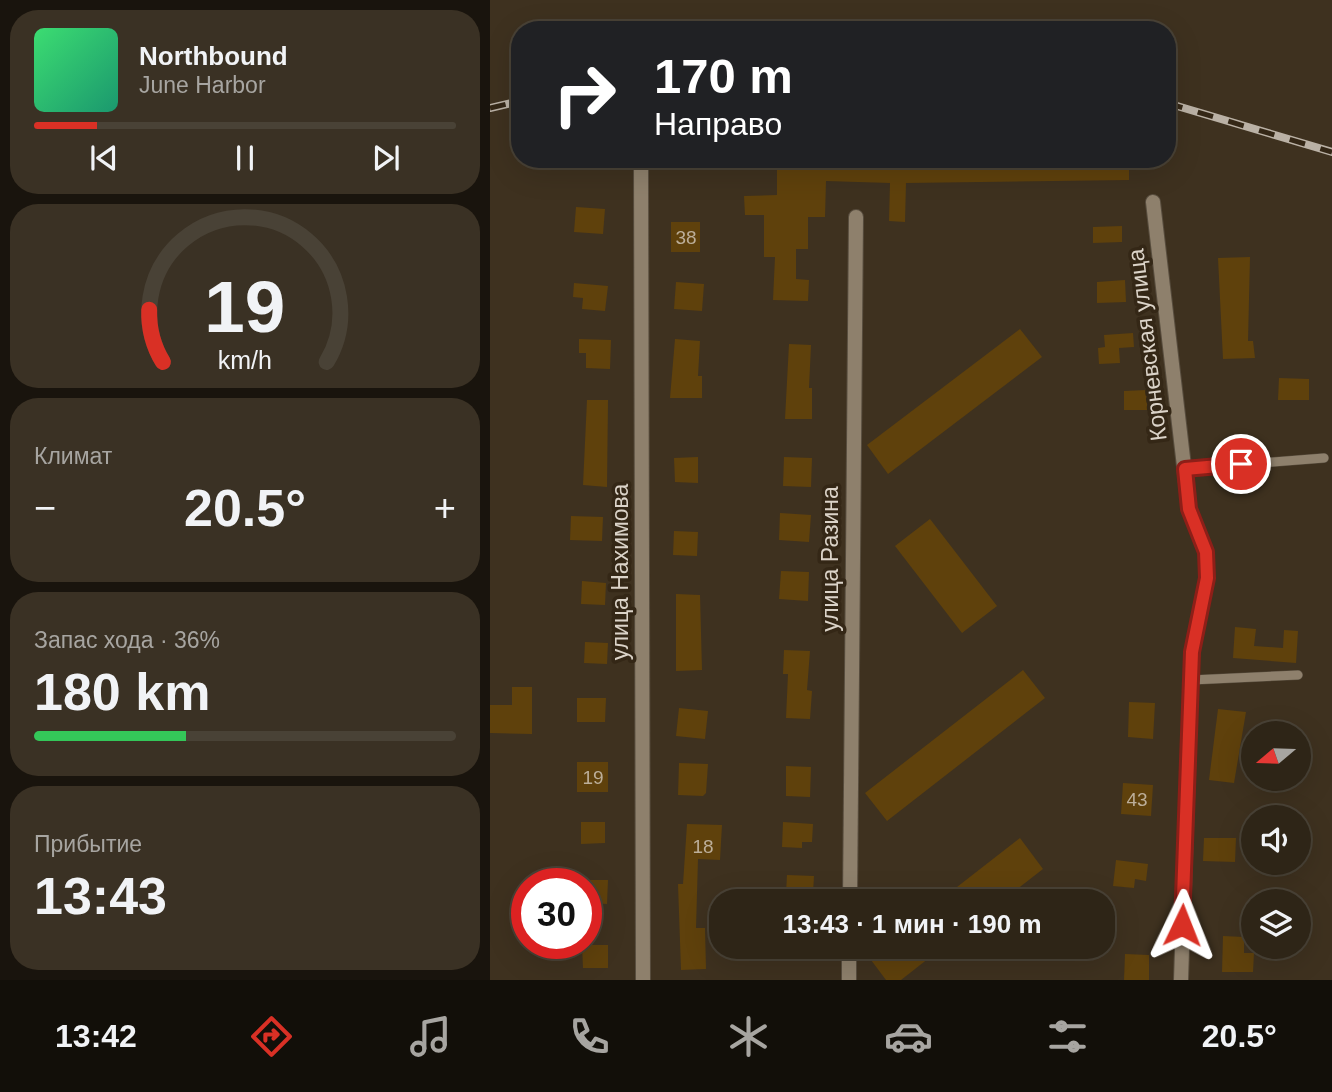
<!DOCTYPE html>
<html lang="ru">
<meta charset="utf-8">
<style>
:root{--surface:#2e2517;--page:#3a3124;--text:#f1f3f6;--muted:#a7a5a1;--line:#494236;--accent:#d93025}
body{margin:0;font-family:Arial,sans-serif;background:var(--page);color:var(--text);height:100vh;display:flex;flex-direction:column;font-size:26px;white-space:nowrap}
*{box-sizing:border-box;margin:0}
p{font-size:23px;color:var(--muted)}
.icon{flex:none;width:38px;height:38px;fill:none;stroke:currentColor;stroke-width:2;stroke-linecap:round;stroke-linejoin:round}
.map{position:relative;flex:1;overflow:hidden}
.panel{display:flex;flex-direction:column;gap:10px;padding:10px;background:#19140d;width:490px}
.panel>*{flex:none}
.hud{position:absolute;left:21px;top:21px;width:665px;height:147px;border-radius:28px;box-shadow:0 7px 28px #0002,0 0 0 2px var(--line);background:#202124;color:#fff;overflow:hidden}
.needle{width:46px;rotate:251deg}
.fabs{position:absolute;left:751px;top:721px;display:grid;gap:14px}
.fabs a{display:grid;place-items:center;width:70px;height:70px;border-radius:50%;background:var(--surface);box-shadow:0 7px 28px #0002,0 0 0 2px var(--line);font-size:35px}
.speed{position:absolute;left:21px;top:868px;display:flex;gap:14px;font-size:35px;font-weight:700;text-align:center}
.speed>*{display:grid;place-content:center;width:91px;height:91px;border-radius:50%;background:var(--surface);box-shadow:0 7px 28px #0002,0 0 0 2px var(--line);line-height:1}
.speed .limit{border:10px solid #d22;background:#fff;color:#111}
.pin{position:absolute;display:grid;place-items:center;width:60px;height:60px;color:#fff;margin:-30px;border:4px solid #fff;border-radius:50%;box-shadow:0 2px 7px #0007}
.me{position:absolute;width:77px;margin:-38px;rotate:2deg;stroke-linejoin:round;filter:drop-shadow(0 0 5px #0008)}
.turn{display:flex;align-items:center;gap:24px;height:147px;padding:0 28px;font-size:32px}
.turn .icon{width:91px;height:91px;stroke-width:2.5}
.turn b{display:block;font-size:49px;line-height:60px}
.big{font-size:52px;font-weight:800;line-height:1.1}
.panel .tile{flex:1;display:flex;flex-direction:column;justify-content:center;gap:10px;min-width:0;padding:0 24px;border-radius:28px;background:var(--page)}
.panel .dial{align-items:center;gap:0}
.dial svg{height:182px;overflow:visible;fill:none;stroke:var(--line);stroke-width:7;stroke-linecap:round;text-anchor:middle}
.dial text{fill:var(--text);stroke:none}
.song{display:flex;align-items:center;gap:21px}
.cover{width:84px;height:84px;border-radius:10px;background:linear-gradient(135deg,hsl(140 70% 55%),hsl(160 70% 35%))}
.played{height:7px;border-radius:4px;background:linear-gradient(90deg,var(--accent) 15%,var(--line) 15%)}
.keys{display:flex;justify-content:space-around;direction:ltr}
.heat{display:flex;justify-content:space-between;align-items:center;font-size:38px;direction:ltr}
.charge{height:10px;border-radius:5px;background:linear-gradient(90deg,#34c759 36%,var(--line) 0)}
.trip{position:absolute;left:219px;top:889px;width:406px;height:70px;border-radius:28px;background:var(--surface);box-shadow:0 7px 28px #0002,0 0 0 2px var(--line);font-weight:800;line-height:70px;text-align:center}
.tabs{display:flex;height:112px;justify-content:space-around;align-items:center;background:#120f09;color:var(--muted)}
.tabs .icon{width:49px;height:49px}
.tabs .on{color:var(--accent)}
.tabs b{font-size:32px;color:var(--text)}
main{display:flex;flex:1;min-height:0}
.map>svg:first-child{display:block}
</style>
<main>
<section class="panel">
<div class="tile">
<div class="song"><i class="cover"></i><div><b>Northbound</b><p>June Harbor</p></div></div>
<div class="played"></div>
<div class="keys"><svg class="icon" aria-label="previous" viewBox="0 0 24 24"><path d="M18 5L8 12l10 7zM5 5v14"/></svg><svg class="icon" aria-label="pause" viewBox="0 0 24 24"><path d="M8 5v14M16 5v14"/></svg><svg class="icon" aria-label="next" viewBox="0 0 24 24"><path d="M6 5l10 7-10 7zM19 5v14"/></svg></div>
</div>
<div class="tile dial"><svg viewBox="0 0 100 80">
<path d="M14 69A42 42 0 1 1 86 69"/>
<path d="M14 69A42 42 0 0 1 8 46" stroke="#d93025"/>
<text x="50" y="56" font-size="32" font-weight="700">19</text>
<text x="50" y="72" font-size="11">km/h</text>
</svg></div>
<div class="tile"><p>Климат</p>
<div class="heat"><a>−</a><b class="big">20.5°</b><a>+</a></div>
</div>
<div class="tile"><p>Запас хода · 36%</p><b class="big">180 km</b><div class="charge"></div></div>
<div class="tile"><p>Прибытие</p><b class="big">13:43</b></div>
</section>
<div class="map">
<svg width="842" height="980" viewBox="0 0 842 980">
<rect width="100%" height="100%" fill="#3e311f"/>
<g fill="#5f410c">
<path d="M287 159H639V180L416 183 415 222 399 221 400 183 336 181 335 217H318V249H306V279L319 280 318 301 283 300 285 257H274V215H255L254 196 287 195Z"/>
<path d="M86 207 115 209 113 234 84 232Z"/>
<rect x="181" y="222" width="29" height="30"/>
<path d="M632 226V242L603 243V227Z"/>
<path d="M760 257 758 341H763L765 358 733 359 728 258Z"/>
<path d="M635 280 636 302 607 303V282Z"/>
<path d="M186 282 214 284 212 311 184 309Z"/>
<path d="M84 283 118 286 115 311 92 309 93 298 83 297Z"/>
<path d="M530 329 552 357 398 474 377 445Z"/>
<path d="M643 333 644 347 629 348 630 363 609 364 608 348 615 347 614 335Z"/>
<path d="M89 339 121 340 120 369 96 368V353H89Z"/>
<path d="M185 339 210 341 208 376H212V398H180Z"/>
<path d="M299 344 321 345 319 388H322V419H295Z"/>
<path d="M789 378 819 379V400H788Z"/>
<path d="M657 390V410H634V391Z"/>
<path d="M97 400H118L117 487 93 485Z"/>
<path d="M208 457V483L185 482 184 458Z"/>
<path d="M294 457 322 458 321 487 293 486Z"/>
<path d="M290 513 321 515 319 542 289 540Z"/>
<path d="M81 516 113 517 112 541 80 540Z"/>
<path d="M440 519 507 606 472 633 405 546Z"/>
<path d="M184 531 208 532 207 556 183 555Z"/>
<path d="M291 571 319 572 318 601 289 599Z"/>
<path d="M92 581 116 583 115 605 91 604Z"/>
<path d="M186 594 210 595 212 670 186 671Z"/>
<path d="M745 627 766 629 764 646 793 648 794 630 808 631 806 663 743 658Z"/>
<path d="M95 642 118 643 117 664 94 663Z"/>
<path d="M294 650 320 651 317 690 322 691 320 719 296 718 298 674H293Z"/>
<path d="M533 670 555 698 397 821 375 793Z"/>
<path d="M22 687H42V734L0 733V705H22Z"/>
<path d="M87 698H116L115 722H87Z"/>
<path d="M639 702 665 703 663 739 638 737Z"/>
<path d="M189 708 218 711 215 739 186 736Z"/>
<path d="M728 709 756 712 744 783 719 780Z"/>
<rect x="87" y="762" width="31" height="30"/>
<path d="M189 763 218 764 216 793 213 796 188 795Z"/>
<path d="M296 766 321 767 320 797 296 796Z"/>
<path d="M633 783 663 785 661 816 631 814Z"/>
<path d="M91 822H115V843L91 844Z"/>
<path d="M293 822 323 824 322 842H312V848L292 847Z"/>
<path d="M197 824 232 825 230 860 208 859 206 928H215L216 969 191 970 188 884H193Z"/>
<path d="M530 838 553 869 512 901H449Z"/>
<path d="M714 838H746L745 862 713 861Z"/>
<path d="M626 860 658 864 656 881 645 879 644 888 623 886Z"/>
<path d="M297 875 324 876 323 894 296 893Z"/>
<path d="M96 880H118L117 904 96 903Z"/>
<path d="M733 936 754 937V953H764L763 972H732Z"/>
<path d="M92 945H118V968H93Z"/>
<path d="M294 947H323L324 960 294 961Z"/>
<path d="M390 947H453L411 980H396L378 956Z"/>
<path d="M635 954 659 955V980H634Z"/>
</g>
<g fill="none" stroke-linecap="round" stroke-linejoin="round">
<g stroke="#584d3e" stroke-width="10">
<g id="lane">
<path d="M695 469 834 458"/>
<path d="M701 680 808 675"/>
</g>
</g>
<g stroke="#584d3e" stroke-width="16">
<g id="street">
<path d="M151 163 153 980"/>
<path d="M663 202 699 509 716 552 717 578 702 651 691 980"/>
<path d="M360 901 366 217"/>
<path d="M359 980V947"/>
</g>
</g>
<use href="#lane" stroke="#8e806c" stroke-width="9"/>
<use href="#street" stroke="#8e806c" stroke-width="14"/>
<g stroke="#bab1a5" stroke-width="8">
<g id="rail">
<path d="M677 103 842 152"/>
<path d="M0 108 30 101"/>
</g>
</g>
<use href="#rail" stroke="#342716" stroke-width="5" stroke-dasharray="16" stroke-linecap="butt"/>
</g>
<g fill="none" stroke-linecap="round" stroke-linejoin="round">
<g stroke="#8d1f18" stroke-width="18">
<path id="route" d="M692 925 702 652 717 578 716 552 699 509 695 469 751 464"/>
</g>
<use href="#route" stroke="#d93025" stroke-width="12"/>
</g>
<g text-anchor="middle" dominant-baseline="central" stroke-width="7" stroke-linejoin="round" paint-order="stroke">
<g font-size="19" fill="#bcae99">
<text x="196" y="237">38</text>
<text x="103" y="777">19</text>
<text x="647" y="799">43</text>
<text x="213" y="846">18</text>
</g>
<g font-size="23" fill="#dbd3c8" stroke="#342716">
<text transform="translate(657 345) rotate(-97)">Корневская улица</text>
<text transform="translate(340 559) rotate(-90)">улица Разина</text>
<text transform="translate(130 572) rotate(-90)">улица Нахимова</text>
</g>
</g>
</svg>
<div class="fabs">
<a><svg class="needle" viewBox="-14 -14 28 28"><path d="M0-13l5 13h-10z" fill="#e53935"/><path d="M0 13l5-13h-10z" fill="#a7a5a1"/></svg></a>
<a><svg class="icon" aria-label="sound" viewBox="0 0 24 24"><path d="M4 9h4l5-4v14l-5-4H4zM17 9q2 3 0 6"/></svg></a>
<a><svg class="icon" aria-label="layers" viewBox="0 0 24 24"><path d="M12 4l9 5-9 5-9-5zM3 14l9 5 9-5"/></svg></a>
</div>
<div class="speed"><div class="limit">30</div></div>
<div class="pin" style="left:751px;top:464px;background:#d93025"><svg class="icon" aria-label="arrive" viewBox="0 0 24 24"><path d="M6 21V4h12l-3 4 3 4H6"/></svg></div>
<svg class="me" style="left:692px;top:925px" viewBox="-20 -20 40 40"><path d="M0-17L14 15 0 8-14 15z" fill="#d93025" stroke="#fff" stroke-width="4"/></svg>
<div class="trip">13:43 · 1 мин · 190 m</div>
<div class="hud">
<div class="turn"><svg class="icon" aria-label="right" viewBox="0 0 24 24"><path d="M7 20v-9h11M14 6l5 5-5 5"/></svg><div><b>170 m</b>Направо</div></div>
</div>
</div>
</main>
<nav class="tabs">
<b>13:42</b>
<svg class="icon on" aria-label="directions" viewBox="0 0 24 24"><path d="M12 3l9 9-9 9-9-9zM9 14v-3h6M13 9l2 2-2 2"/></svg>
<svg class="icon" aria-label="music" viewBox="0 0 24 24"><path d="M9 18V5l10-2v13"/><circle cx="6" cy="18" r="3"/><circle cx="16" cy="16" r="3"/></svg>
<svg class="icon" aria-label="phone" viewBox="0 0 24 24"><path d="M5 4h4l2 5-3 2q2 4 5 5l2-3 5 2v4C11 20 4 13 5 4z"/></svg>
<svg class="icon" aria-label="climate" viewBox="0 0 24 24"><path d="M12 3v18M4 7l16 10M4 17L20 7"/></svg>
<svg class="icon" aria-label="car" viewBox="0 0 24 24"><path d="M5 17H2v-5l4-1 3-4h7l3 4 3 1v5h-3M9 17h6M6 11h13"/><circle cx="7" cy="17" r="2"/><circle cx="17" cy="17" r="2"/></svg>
<svg class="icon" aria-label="filters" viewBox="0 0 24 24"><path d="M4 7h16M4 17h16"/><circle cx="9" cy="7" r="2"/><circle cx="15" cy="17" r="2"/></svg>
<b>20.5°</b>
</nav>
